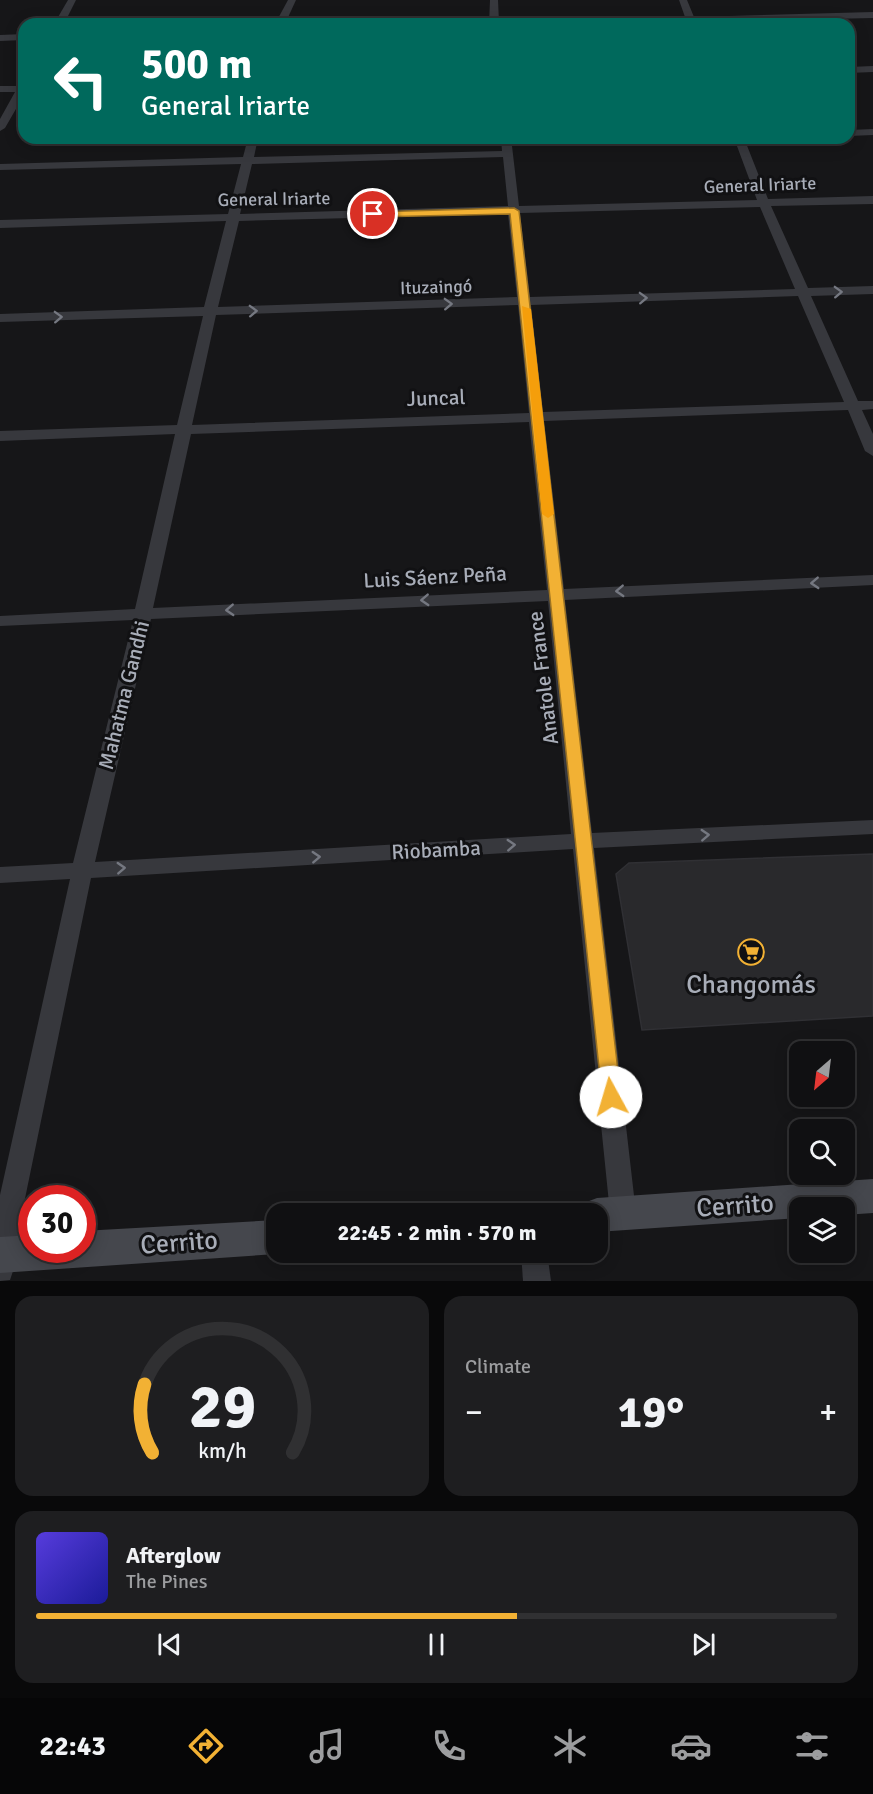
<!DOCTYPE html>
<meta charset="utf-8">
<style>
:root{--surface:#101012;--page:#1e1e20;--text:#f1f3f6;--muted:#9c9d9f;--line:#303032;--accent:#f2b134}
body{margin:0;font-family:Signika,sans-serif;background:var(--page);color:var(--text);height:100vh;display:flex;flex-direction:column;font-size:22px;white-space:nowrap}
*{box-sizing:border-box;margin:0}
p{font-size:20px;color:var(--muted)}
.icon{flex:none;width:33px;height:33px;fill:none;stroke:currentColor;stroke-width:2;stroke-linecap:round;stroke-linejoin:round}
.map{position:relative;height:1281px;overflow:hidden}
.details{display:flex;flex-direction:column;gap:15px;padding:15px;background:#09090a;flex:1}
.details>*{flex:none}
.top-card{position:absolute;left:18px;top:18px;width:837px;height:126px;border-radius:18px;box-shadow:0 3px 15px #0003,0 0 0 2px var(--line);background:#00695c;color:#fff;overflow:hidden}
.needle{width:39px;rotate:208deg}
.controls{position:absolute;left:789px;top:1041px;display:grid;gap:12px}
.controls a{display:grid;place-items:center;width:66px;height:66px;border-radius:12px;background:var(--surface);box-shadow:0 3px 15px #0003,0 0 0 2px var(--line);font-size:30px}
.speed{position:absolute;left:18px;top:1185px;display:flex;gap:12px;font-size:30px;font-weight:700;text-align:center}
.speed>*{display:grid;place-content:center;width:78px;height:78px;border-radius:50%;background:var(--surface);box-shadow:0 3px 15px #0003,0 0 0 2px var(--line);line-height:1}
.speed .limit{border:9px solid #d22;background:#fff;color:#111}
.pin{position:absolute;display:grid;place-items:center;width:51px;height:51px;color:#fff;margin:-26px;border:3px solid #fff;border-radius:50%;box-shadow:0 2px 6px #0007}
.me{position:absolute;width:66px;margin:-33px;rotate:354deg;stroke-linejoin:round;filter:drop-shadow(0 0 4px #0008)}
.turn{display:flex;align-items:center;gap:21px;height:126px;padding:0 24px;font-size:27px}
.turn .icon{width:78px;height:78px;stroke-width:2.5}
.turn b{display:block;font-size:42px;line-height:51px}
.big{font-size:45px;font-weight:700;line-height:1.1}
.details .card{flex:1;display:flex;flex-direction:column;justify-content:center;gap:9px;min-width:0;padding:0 21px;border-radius:18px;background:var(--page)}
.details .dial{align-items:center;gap:0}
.dial svg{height:156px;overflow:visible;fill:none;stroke:var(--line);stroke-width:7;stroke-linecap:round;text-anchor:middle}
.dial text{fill:var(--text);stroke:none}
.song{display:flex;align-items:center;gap:18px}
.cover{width:72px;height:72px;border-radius:9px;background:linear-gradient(135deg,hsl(250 70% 55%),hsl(240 70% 35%))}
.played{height:6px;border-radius:3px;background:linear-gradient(90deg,var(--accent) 60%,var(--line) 60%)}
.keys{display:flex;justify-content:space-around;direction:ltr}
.heat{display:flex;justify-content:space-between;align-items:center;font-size:33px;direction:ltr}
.details .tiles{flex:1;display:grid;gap:15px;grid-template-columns:1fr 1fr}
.card:last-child{grid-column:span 2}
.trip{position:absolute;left:266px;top:1203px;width:342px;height:60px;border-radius:18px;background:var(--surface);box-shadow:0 3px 15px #0003,0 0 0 2px var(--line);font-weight:700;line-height:60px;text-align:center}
.tab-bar{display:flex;height:96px;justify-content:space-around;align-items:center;background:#060607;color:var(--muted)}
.tab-bar .icon{width:42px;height:42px}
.tab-bar .selected{color:var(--accent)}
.tab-bar b{font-size:27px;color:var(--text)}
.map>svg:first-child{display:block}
</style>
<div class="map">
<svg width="873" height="1281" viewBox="0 0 873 1281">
<rect width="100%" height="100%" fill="#161618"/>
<path fill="#29292c" stroke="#303034" stroke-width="1.5" d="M873 854V1016L642 1030 616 874 629 863Z"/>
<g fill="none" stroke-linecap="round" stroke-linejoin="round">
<g fill="#37383d" fill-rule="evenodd">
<path d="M68 0H76L64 24H54Z"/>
<path d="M288 0H296L285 24H275Z"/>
<path d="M490 0H498L499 22 685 17 679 0H687L694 17 873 12V18L697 22 698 24H489Z"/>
<path d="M24 34V40L0 41V35Z"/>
<path d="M873 66V72L849 73V67Z"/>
<path d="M24 83V95L5 128 0 131V119L15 92H0V86H19Z"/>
<path d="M873 129V135L849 136V130Z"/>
<path d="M248 138H258L254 157 502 151 501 138H664L659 141 512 146 519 206 757 200 734 138H744L768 199 873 196V204L771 206 808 288 873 286V294L811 296 858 401H873V409L862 410 873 434V456L865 451 848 410 544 421 564 589 873 575V585L565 600 592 833 873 820V834L594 848 636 1213 632 1221 623 1225 614 1221 610 1213 573 849 91 878 21 1218 13 1271 10 1280 0 1281V1195L70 879 0 883V867L73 863 133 620 0 626V616L135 609 175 434 0 441V431L177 425 203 316 0 322V314L204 307 226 221 0 228V220L228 214 241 164 0 170V164L243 157ZM503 157 508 206 240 214 252 164ZM760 207 795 289 530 297 520 213ZM508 214 517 297 218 307 239 221ZM798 296 844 402 543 412 531 305ZM518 305 529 413 192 425 216 315ZM529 422 547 590 153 608 191 434ZM548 601 571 834 95 862 151 619Z"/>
<path d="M521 1252H547L551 1281H523Z"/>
</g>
<g fill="#45474d" fill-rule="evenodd">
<path d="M873 1179V1213L844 1215V1208H800V1218L597 1232V1214H579L584 1203 597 1198Z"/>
<path d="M276 1220V1252H281L276 1254 0 1273V1237L32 1235V1250H82V1231Z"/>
</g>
</g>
<defs><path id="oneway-chevron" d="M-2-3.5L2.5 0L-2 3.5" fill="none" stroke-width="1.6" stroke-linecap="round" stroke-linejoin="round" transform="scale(1.5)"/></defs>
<g stroke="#757881">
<use href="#oneway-chevron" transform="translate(838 292) rotate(-2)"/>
<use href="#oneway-chevron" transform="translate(643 298) rotate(-2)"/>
<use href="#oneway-chevron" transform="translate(448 304) rotate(-2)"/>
<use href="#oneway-chevron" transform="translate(253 311) rotate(-2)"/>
<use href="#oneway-chevron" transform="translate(58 317) rotate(-2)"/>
<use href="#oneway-chevron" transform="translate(815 583) rotate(177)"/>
<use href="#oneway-chevron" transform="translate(620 591) rotate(177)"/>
<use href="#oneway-chevron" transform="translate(425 600) rotate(177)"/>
<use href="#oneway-chevron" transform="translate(230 610) rotate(177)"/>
<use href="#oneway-chevron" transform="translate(705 835) rotate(-3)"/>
<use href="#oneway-chevron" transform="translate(511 845) rotate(-3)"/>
<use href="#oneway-chevron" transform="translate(316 857) rotate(-3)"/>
<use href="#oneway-chevron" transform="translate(121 868) rotate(-3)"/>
</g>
<path fill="#f2b134" stroke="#9d7322" stroke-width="1.5" d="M514 208 519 211 621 1097 618 1103 611 1105 605 1103 602 1097 510 214 373 217 369 214 373 212Z"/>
<path fill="#f59e0b" d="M522 306 531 309 554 514 548 518 542 514Z"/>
<defs>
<g id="supermarket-ring" transform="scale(1.35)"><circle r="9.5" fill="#111113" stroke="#f2b134" stroke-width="1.5"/><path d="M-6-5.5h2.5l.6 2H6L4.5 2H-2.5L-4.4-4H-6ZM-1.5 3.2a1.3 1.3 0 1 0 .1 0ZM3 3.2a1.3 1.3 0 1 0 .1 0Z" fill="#f2b134"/></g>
</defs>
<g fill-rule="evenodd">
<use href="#supermarket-ring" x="751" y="952"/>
</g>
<g text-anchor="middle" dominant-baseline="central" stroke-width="6" stroke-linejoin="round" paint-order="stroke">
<g font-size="18" fill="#a8adb8" stroke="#111113">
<text transform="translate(760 185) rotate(-2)">General Iriarte</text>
<text transform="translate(274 199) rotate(-1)">General Iriarte</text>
<text transform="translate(436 287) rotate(-2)">Ituzaingó</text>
</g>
<g font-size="21" fill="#a8adb8" stroke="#111113">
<text transform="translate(436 398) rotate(-2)">Juncal</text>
<text transform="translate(435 577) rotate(-3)">Luis Sáenz Peña</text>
<text transform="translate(543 678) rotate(-97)">Anatole France</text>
<text transform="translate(124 695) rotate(-76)">Mahatma Gandhi</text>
<text transform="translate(436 850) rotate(-3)">Riobamba</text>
</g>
<g font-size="26" fill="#a8adb8" stroke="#111113">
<text x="751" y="985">Changomás</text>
</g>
<g font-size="26" fill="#a8adb8" stroke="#111113">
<text transform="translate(735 1206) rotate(-4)">Cerrito</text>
<text transform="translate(179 1243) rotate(-4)">Cerrito</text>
</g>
</g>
</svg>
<div class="controls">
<a><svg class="needle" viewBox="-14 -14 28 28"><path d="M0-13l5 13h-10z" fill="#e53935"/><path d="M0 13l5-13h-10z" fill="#9c9d9f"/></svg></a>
<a><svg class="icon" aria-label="search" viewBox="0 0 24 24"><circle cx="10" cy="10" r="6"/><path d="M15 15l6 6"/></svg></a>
<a><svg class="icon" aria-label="layers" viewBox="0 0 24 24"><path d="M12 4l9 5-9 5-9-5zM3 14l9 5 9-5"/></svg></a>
</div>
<div class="speed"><div class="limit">30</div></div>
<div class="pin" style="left:373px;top:214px;background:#d93025"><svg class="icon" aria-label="arrive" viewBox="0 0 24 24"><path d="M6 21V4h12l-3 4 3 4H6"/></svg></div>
<svg class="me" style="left:611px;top:1097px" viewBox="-20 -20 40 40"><circle r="19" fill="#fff"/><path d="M0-13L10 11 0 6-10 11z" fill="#f2b134"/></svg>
<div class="trip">22:45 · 2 min · 570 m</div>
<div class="top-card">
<div class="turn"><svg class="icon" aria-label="left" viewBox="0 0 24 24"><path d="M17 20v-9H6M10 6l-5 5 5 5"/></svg><div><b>500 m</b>General Iriarte</div></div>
</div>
</div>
<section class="details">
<div class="tiles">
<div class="card dial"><svg viewBox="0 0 100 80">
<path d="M14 69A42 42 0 1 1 86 69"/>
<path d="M14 69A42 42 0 0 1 10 34" stroke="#f2b134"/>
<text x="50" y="56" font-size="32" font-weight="700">29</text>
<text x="50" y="72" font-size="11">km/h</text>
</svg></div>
<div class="card"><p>Climate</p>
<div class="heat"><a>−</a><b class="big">19°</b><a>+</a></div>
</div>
<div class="card">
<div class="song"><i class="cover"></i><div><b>Afterglow</b><p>The Pines</p></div></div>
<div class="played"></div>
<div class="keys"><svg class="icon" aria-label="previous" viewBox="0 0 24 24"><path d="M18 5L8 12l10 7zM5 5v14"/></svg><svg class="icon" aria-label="pause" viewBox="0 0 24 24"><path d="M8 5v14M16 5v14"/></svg><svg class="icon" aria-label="next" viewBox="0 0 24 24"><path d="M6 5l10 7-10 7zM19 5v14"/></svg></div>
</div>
</div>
</section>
<nav class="tab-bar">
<b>22:43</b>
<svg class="icon selected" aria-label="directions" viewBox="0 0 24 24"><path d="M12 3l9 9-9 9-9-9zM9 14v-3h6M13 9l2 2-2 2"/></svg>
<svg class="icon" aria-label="music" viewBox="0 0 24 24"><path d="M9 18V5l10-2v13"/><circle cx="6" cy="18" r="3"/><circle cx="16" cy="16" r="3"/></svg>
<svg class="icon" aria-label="phone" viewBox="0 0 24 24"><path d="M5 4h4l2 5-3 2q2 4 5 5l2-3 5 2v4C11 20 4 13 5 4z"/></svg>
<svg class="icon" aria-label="climate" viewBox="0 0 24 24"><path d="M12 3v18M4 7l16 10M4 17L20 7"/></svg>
<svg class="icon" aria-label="car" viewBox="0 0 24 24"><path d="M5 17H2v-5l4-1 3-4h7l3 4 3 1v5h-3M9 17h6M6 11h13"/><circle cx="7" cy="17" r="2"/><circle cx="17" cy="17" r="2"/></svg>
<svg class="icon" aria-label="filters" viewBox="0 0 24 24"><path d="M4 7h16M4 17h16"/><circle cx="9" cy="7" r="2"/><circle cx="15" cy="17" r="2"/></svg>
</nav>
